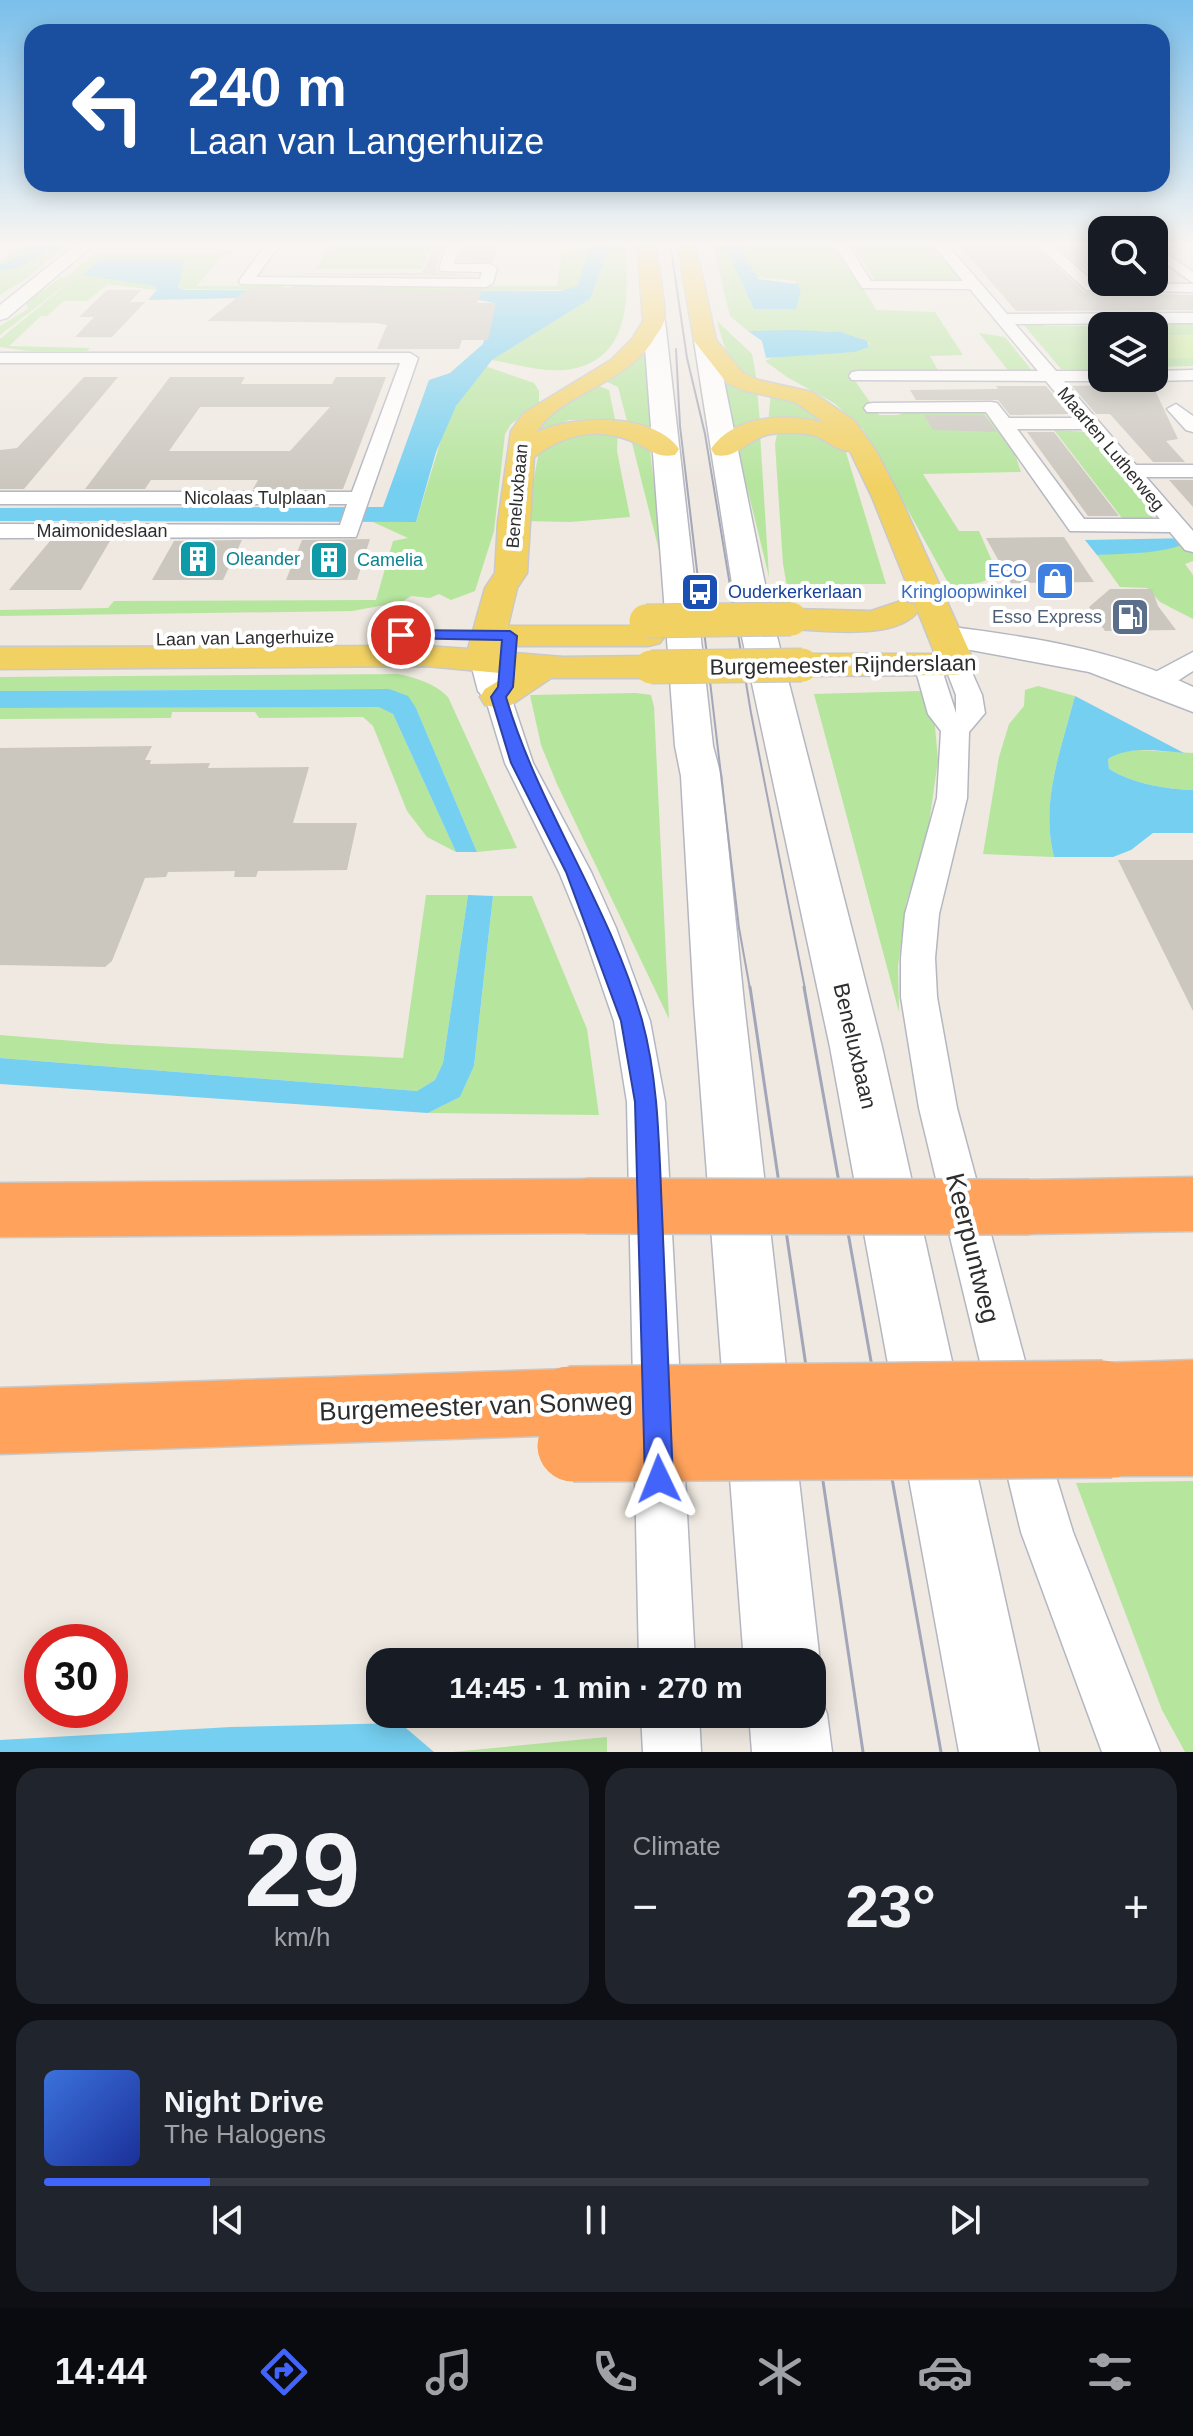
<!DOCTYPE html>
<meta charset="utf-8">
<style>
:root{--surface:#171b24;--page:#20242c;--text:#f1f3f6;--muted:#9ea1a6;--line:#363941;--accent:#4264fb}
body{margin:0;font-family:Helvetica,sans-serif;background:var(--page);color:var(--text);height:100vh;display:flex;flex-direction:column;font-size:30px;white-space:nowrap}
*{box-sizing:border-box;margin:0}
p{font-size:26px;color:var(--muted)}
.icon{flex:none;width:44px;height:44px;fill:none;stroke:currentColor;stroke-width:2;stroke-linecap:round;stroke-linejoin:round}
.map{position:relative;height:1752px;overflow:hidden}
.sheet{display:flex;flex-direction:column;gap:16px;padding:16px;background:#0d0f14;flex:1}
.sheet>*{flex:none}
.guide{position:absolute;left:24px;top:24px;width:1146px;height:168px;border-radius:24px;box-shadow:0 4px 20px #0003;background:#1a4fa0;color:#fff;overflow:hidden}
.fabs{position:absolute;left:1088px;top:216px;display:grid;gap:16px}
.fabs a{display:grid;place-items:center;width:80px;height:80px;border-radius:16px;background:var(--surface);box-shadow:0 4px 20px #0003;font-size:40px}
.speed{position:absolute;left:24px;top:1624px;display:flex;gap:16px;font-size:40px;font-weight:700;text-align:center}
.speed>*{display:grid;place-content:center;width:104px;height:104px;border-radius:50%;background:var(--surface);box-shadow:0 4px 20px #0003;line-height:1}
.speed .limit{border:12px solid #d22;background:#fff;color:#111}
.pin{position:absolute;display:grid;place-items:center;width:68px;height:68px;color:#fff;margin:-34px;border:4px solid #fff;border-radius:50%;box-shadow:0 2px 8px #0007}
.me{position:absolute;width:88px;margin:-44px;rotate:358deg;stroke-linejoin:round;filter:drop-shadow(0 0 6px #0008)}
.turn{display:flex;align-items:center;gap:28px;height:168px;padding:0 32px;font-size:36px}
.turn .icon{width:104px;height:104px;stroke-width:2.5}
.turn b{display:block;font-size:56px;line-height:68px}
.big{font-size:60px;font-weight:600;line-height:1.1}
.sheet .widget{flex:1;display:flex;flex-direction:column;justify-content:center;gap:12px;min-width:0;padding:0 28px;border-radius:24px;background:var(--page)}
.sheet .dial{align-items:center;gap:0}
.dial b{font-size:104px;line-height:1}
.song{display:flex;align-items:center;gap:24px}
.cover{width:96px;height:96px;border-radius:12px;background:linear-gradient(135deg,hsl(220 70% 55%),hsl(230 70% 35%))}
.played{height:8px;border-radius:4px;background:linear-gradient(90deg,var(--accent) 15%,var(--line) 15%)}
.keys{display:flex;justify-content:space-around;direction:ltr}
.heat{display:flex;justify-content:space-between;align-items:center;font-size:44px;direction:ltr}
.sheet .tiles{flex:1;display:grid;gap:16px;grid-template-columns:1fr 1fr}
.widget:last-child{grid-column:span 2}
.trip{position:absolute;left:366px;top:1648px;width:460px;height:80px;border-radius:24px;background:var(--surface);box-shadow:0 4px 20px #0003;font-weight:600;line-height:80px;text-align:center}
.tabs{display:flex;height:128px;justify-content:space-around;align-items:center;background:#090b0e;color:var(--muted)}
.tabs .icon{width:56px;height:56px}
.tabs .current{color:var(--accent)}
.tabs b{font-size:36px;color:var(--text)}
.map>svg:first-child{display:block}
</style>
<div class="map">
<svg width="1193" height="1752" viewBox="0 0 1193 1752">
<rect width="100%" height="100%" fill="#efe9e1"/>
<g fill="#b6e59e">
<path d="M28 242H69L27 278 0 295V262Z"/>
<path d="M333 242H432L422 269H315Z"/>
<path d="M611 242H626C627 291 635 356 572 369 547 374 516 364 492 360L590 299Z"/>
<path d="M712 242H723L754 309H796L801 291 795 281 755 277 737 242H836L876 310 935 312 963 355 930 356 939 372 853 378 879 415H898L909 410 981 409 1014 451 1021 472 923 474 959 531H979L998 575 982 582 951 588 863 429 834 403 787 377 765 361C793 346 837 360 869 347V343L830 331H748L730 316Z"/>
<path d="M850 242H931L965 283H877Z"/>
<path d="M589 248 578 287 572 290H289L294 285 557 286 562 251Z"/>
<path d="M225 251H235L231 255H223L197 286H283L284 290 181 289 177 283 184 259H100L83 275 155 286 157 290 104 284 107 285 87 301H64L47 316H41L9 346 90 348 87 351H28L0 347V339L73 279 0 335V326L28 309 26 303 61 277 65 278 94 254H222Z"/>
<path d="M717 321 752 354 757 382C731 375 723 344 717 321Z"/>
<path d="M1129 322H1193V366L1154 367V326H1117L1115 324 1131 326Z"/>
<path d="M1041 323 1044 326H1102V371L1061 369 1023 324Z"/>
<path d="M979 333 1005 337 1034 373H1010Z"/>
<path d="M645 349 653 432 627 421 618 387 603 380Z"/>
<path d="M485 366 534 383 539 391V405L511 424 505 434 494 531 475 591 451 600 439 594 430 598 411 596 402 602 352 611 0 616V610L108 608 114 601 376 600 393 541 408 538 373 522H416L445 427 456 406Z"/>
<path d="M718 369 757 389 760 422 734 432Z"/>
<path d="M594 384 609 390 615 419 569 420 534 434 541 421Z"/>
<path d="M771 392 794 396 843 431 768 423Z"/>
<path d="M778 430 814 432 845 449 886 584H817L800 591 788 592 783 564 775 444Z"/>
<path d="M1054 430 1089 432 1156 514 1152 518H1122Z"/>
<path d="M618 431 617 451 630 517 570 522 526 521 539 451 560 435Z"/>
<path d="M760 433 769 577 738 450Z"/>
<path d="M630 435 650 450 664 570Z"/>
<path d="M1186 545 1193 551V561L1185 564 1193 575V619L1160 602 1147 588 1120 587 1097 555Z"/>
<path d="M398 674C414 677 436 684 448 697L517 848 477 852 416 708 389 689 0 691V677Z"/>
<path d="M1038 686 1075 696C1061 750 1040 802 1054 857L983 854 999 757 1009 724 1024 706 1025 690Z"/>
<path d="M921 691 933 704 938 760 927 838 906 903 898 966 899 1012 814 694Z"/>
<path d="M636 693 651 695 654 707 669 1019 557 784 541 745 530 695Z"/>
<path d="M379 706 393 714 456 852 427 837 407 811 373 726 363 717 259 718 255 712H172L171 718 0 719V708Z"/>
<path d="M1137 750 1193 753V790C1164 789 1134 784 1109 769L1108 759 1120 752Z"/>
<path d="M426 895H468L443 1063 435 1080 417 1091 0 1058V1035L111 1044 403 1058Z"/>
<path d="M493 896H532L587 1029 599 1115 428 1113 460 1097 474 1066Z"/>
<path d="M1193 1481V1752H1185L1162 1710 1076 1483Z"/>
<path d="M607 1737V1752H452Z"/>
</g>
<rect fill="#c9ec9a" x="1154" y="335" width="39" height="23"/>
<g fill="#75cff0">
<path d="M42 242H58C39 256 24 270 0 270V264L12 260Z"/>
<path d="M596 242H611L590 299 492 360 456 406 436 452 416 522 0 521V508L383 507 429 380 450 373 483 344 494 303 475 299 287 297 148 300 157 290 155 286 83 275 100 259H184L178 288 186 290 561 291 578 286 589 248Z"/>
<path d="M723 242H737L758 279 798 284 801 291 796 309H754Z"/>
<path d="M794 330 841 332 867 341 869 347 855 352 766 358 762 341 748 331Z"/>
<path d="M1193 538C1175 555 1122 553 1097 555L1085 540Z"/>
<path d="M389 689 408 696 416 708 477 852H456L393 714 379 707 0 708V691Z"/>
<path d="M1075 696 1184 753C1159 751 1130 745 1108 759L1109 769C1134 784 1164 789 1193 790V833H1153L1131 850 1113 857H1054C1040 802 1061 750 1075 696Z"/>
<path d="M468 895 493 896 474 1066 460 1097 428 1113 0 1084V1058L417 1091 435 1080 443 1063Z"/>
<path d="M400 1723 434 1752H0V1740L231 1727Z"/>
</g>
<g fill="#cbc7bf" fill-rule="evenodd">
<path d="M436 242H445L436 267 438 273 478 276 263 274 422 273Z"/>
<path d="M464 242H498L492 262 458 261Z"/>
<path d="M957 242H1031L1084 292 1193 295V310L1016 311Z"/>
<path d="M1052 242 1102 243V280H1096Z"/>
<path d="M251 287 482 290 477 303H496L488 340H462L459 349H377L387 325 376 323 207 321Z"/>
<path d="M107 290H141L130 302H145L112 337H75L94 317H79Z"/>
<path d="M84 377H118L24 489H0V450L17 448Z"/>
<path d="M170 377H245L241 384H332L336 377H386L343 489H253L258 480H151L145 489H85ZM200 407H330L290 451H169Z"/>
<path d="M1152 384 1178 439 1166 441 1185 462H1153L1110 414H1096L1072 386Z"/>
<path d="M996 386H1046L1069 414 1010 415 998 400H916L910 390 998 389Z"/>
<path d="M924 415H984L997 432 933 430Z"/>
<path d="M1027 432H1054L1119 516H1088Z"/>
<path d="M1169 480H1193V507Z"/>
<path d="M1064 537 1094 582 1011 583 986 538Z"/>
<path d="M370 539 357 580H286L302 540Z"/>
<path d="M242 540 223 580H152L174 541Z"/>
<path d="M50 541H110L81 590H9Z"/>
<path d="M1110 589H1152L1158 606 1176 630 1105 631 1089 607Z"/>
<path d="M152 746 145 760H151L150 764 210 763 208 768 309 767 293 823H357L347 870 258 871 256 877H234L235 871 168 872 166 877 145 878 112 961 105 967 0 965V748Z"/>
<path d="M1118 860H1193V1011Z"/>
</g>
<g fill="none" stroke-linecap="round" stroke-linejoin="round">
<g stroke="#b4b7c1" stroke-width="3">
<g id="minor">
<path d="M268 242H282L256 277 480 279 482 272 441 271 439 268 448 242H461L454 264H490L497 268 493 283 486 287 241 284 239 281Z"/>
<path d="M833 242H846L871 281H963L931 242H945L1007 314 1193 313V323L1015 324 1056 371H1102V378H1109L1102 381H1064L1136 465H1193V477H1146L1193 531V552L1185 550 1170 532 1070 531 986 412H867L864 408 867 404 873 403 991 402 997 403 1009 418H1076L1046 381 852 380 849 376 852 372 858 371H1038L970 289 862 288ZM1017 429H1085L1160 519H1084Z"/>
<path d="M1034 242H1048L1095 283 1193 284V292L1086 290Z"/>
<path d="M1154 245 1193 272V283L1154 255Z"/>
<path d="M0 353H410L418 358 356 537 0 538V524L340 525 347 504H0V492H352L400 363H0Z"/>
<path d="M1193 370V380L1154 381 1147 378H1154V371Z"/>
<path d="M1176 404 1193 416V432L1186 430 1167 409Z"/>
<path d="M483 652 492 655 503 688 511 697 533 763 591 872 616 928 650 1021 665 1102 695 1662H639L627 1102 614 1021 582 928 559 872 505 763 486 700 478 691 470 660 474 655Z"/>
<path d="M1193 652V671C1178 680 1164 693 1146 689L1142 683 1146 677Z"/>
<path d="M927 656 936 659 940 664 956 713V695L944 664 948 659H966L982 695 985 713 969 732 967 798 939 914 935 958 937 997 957 1108 1057 1480 1073 1532 1160 1752H1102L1021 1532 919 1108 901 997V958L905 914 937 798 941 731 928 714 914 664 918 659Z"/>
<path d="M641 1714H699L701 1752H643Z"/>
</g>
</g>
<g stroke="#b4b7c1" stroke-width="3">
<path id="tertiary" d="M79 242H97L7 318 0 320V305Z"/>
</g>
<g stroke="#b4b7c1" stroke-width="3">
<g id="secondary">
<path d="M654 315 665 321 713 746 721 776 744 1003 820 1662 812 1682V1662H744L694 1003 681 776 675 746 643 321Z"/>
<path d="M705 334 716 341 770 609 882 1047 1039 1752H959L830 1047 736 609 694 341Z"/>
<path d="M945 626C1030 637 1115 649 1193 687V712L1089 672 933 643 928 636 933 629Z"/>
<path d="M812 1685 816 1686 827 1714 832 1752H752L749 1714H812Z"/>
</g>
</g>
<g stroke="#c9c9c9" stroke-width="3">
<g id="primary">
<path d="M637 242H655C657 259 667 308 664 321 663 326 658 333 655 337 628 385 559 393 537 432 573 415 654 412 679 449L675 455C660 458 653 452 640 445 603 426 567 432 534 457L527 573 517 588 508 626H648L660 629 665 636 660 643 648 646H504L502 652 563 657 651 656 664 659 669 667 664 675 651 678H551L511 705 498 708 485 705 480 697 485 689 510 674 426 666 0 669V647L426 646 468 649 485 588 495 573 498 522 511 431 524 413 611 360 632 339 643 321Z"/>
<path d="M677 242H695L716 340 743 373 758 380 812 392 855 421 876 451 900 497 975 664 969 671 957 675 802 676 790 672 784 665 790 658 802 654H935L872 497 850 451C836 451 829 441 816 436 802 432 786 432 771 434 749 437 737 460 715 455L711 449C735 414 788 413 825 423L795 402 742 390 727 383 694 341Z"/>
<path d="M901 601 913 604 918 611C897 641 823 630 791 629L779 626 774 619 779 612 791 609 871 611Z"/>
</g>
</g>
<g stroke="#c9c9c9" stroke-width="3">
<g id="motorway">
<path d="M1193 1177V1231L1029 1234 1009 1226 1000 1207 1009 1188 1029 1180Z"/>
<path d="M586 1179 606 1187 615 1206 606 1225 586 1233 0 1237V1183Z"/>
<path d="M1193 1360V1476H1112L1088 1466 1078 1442 1087 1422 1080 1419 1070 1396 1080 1373 1103 1363Z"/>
<path d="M569 1369 592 1379 602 1402 592 1425 569 1435 0 1454V1388Z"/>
</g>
</g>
<use href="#minor" fill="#fff" fill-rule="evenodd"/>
<use href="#tertiary" fill="#fff" fill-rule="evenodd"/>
<use href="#secondary" fill="#fff" fill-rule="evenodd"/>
<use href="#primary" fill="#f2d163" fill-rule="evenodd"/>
<use href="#motorway" fill="#ffa35c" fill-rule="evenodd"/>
<g stroke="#a3a6b8" stroke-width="2">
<path d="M670 242 687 358 705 434 751 713 805 989"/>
<path d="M676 349 680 426 739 928 750 989"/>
</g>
<g stroke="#a3a6b8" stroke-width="3">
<path d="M750 987 863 1752"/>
<path d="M804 987 941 1752"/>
</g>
<g stroke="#c9c9c9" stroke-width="35" stroke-linecap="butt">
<g id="primary-bridge">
<path d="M646 621 791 619"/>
<path d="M651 667 802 665"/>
</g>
</g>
<g stroke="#c9c9c9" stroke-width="58" stroke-linecap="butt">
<path id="motorway-bridge-far1" d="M586 1206 1029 1207"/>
</g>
<g stroke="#c9c9c9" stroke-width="74" stroke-linecap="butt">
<g id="motorway-bridge">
<path d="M569 1402 1103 1396"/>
<path d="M573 1446 1112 1442"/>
</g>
</g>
<use href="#primary-bridge" stroke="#f2d163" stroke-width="33"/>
<use href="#motorway-bridge-far1" stroke="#ffa35c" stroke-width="55"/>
<use href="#motorway-bridge" stroke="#ffa35c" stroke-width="71"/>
</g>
<linearGradient id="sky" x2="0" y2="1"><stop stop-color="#7abfeb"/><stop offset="0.5" stop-color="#f8f5f2"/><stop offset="1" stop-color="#f8f5f2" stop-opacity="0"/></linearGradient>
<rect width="1193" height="487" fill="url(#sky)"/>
<path fill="#4264fb" stroke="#2b41a3" stroke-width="2" d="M401 630 510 631 517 636 513 687 506 697C539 809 610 906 642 1020 659 1082 659 1149 662 1213 666 1302 669 1390 673 1479L669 1489 659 1493 649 1489 645 1479 635 1102 621 1021 566 872 511 763 491 697 498 687 502 640 396 638 394 635Z"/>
<defs>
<g id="building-square" transform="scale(2)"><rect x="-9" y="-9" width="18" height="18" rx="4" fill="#0f9aa8" stroke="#fff"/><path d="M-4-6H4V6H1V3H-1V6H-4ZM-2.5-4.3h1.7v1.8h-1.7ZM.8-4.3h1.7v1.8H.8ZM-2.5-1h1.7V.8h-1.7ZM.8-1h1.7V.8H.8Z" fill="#fff"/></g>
<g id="shop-square" transform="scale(2)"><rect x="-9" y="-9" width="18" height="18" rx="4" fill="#3f7fe0" stroke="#fff"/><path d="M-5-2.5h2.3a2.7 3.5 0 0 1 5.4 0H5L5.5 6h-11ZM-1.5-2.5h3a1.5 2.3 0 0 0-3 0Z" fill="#fff"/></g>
<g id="bus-square" transform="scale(2)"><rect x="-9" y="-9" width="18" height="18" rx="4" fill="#1a4fb4" stroke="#fff"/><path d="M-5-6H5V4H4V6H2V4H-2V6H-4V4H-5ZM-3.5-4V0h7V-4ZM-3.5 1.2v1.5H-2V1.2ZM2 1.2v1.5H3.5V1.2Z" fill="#fff"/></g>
<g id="fuel-square" transform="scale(2)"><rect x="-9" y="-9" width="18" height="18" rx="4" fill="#5c6f8a" stroke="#fff"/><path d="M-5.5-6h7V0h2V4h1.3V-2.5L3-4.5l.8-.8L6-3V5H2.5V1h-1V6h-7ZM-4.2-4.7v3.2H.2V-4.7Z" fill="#fff"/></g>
</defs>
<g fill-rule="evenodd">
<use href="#building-square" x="198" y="559"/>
<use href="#building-square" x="329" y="560"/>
<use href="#shop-square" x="1055" y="581"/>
<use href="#bus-square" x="700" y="592"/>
<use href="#fuel-square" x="1130" y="617"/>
</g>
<g text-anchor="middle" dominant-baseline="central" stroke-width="8" stroke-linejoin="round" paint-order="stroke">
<g font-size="18" fill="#2e2e2e" stroke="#fff">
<text transform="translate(1111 449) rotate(50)">Maarten Lutherweg</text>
<text transform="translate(517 496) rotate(-85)">Beneluxbaan</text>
<text x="255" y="498">Nicolaas Tulplaan</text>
<text x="102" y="531">Maimonideslaan</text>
<text transform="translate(245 638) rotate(-1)">Laan van Langerhuize</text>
</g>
<g font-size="18" fill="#0d838f" stroke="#fff" text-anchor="start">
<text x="226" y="559">Oleander</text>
<text x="357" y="560">Camelia</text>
</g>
<g font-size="18" fill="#366cbe" stroke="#fff" text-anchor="end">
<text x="1027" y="571">ECO<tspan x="1027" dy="21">Kringloopwinkel</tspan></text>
</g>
<g font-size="18" fill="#164399" stroke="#fff" text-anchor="start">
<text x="728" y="592">Ouderkerkerlaan</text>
</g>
<g font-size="18" fill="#4e5e75" stroke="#fff" text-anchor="end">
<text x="1102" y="617">Esso Express</text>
</g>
<g font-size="22" fill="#2e2e2e" stroke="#fff">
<text transform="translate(843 665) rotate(-1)">Burgemeester Rijnderslaan</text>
<text transform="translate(855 1046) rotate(77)">Beneluxbaan</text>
</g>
<g font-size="26" fill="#2e2e2e" stroke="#fff">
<text transform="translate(973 1248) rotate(76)">Keerpuntweg</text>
<text transform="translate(476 1406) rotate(-2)">Burgemeester van Sonweg</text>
</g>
</g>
</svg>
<div class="fabs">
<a><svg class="icon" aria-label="search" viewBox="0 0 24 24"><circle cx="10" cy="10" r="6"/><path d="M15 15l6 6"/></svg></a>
<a><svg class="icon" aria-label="layers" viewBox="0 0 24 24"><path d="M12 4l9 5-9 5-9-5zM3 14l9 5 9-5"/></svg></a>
</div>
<div class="speed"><div class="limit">30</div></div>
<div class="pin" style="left:401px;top:635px;background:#d93025"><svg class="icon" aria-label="arrive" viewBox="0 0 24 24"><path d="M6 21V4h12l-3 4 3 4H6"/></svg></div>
<svg class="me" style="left:659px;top:1479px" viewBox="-20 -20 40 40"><path d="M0-17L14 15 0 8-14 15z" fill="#4264fb" stroke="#fff" stroke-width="4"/></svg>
<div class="trip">14:45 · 1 min · 270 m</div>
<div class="guide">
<div class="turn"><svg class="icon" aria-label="left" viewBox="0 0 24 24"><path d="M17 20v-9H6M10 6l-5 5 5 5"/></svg><div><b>240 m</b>Laan van Langerhuize</div></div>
</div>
</div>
<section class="sheet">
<div class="tiles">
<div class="widget dial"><b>29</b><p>km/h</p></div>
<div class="widget"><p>Climate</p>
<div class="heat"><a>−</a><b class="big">23°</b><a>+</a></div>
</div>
<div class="widget">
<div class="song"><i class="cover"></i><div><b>Night Drive</b><p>The Halogens</p></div></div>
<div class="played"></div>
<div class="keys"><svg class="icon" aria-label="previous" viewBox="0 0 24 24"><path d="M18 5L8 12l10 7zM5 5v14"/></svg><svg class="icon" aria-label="pause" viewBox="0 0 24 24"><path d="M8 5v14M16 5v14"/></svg><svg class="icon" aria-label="next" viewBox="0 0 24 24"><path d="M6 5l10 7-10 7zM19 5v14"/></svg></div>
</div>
</div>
</section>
<nav class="tabs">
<b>14:44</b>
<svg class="icon current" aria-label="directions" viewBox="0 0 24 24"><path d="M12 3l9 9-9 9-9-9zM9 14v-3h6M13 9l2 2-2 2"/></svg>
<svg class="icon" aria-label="music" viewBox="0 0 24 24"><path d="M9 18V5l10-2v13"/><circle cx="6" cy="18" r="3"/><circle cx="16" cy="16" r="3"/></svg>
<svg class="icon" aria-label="phone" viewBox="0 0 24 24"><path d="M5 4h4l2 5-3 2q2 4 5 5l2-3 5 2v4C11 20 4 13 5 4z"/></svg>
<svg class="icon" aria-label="climate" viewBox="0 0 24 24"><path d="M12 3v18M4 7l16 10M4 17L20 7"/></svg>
<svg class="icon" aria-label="car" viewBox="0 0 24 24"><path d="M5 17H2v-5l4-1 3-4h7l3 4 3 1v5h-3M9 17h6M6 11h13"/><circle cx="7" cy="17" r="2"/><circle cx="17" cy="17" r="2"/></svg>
<svg class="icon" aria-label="filters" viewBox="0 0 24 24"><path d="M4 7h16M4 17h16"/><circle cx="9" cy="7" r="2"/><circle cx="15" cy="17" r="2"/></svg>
</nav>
